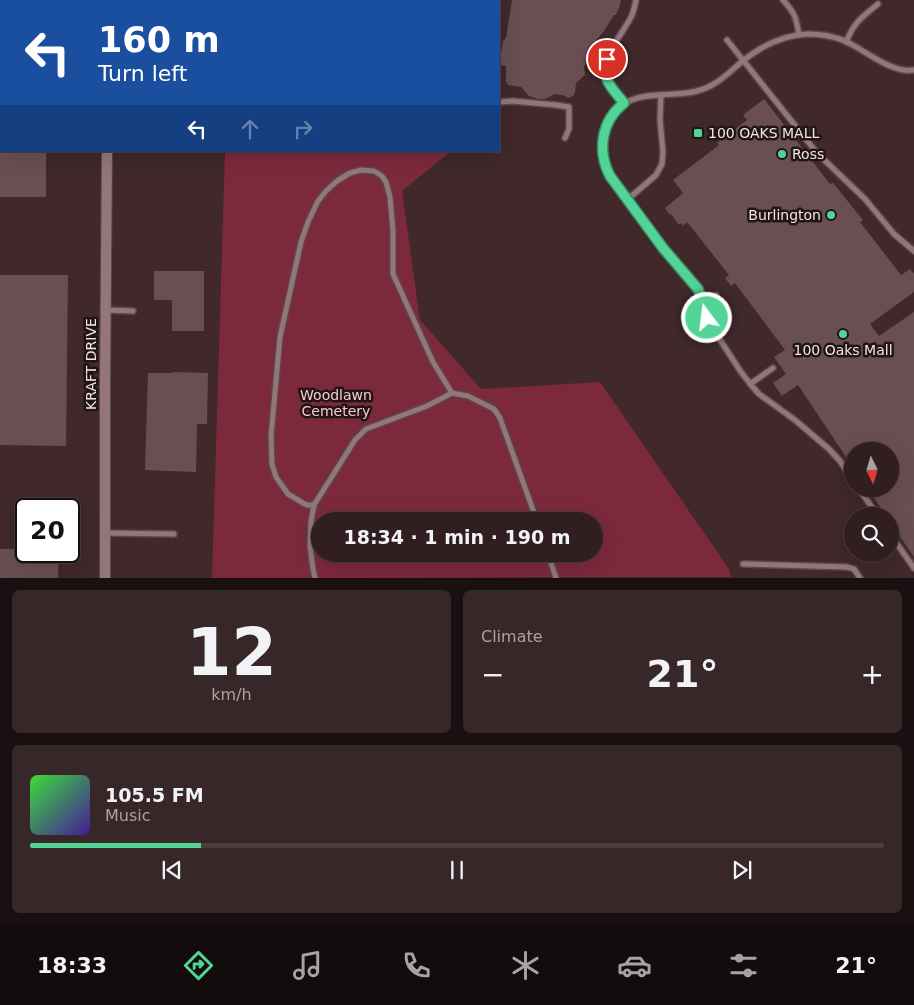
<!DOCTYPE html>
<meta charset="utf-8">
<style>
:root{--surface:#301e20;--page:#382729;--text:#f1f3f6;--muted:#a8a2a5;--line:#4b3c3e;--accent:#53d396}
body{margin:0;font-family:"DejaVu Sans",sans-serif;background:var(--page);color:var(--text);height:100vh;display:flex;flex-direction:column;font-size:19px;white-space:nowrap}
*{box-sizing:border-box;margin:0}
p{font-size:16px;color:var(--muted)}
.icon{flex:none;width:28px;height:28px;fill:none;stroke:currentColor;stroke-width:2;stroke-linecap:round;stroke-linejoin:round}
.map{position:relative;height:578px;overflow:hidden}
.panel{display:flex;flex-direction:column;gap:12px;padding:12px;background:#1a1012;flex:1}
.panel>*{flex:none}
.banner{position:absolute;left:0px;top:0px;width:500px;height:152px;box-shadow:0 5px 20px #0002,0 0 0 1px var(--line);background:#1a4fa0;color:#fff;overflow:hidden}
.needle{width:32px;rotate:175deg}
.tools{position:absolute;left:844px;top:442px;display:grid;gap:10px}
.tools a{display:grid;place-items:center;width:55px;height:55px;border-radius:50%;background:var(--surface);box-shadow:0 5px 20px #0002,0 0 0 1px var(--line);font-size:25px}
.speed{position:absolute;left:15px;top:498px;display:flex;gap:10px;font-size:25px;font-weight:700;text-align:center}
.speed>*{display:grid;place-content:center;width:65px;height:65px;border-radius:50%;background:var(--surface);box-shadow:0 5px 20px #0002,0 0 0 1px var(--line);line-height:1}
.speed .limit{border:2px solid #111;border-radius:8px;background:#fff;color:#111}
.pin{position:absolute;display:grid;place-items:center;width:42px;height:42px;color:#fff;margin:-21px;border:2px solid #fff;border-radius:50%;box-shadow:0 1px 5px #0007}
.me{position:absolute;width:55px;margin:-28px;rotate:345deg;stroke-linejoin:round;filter:drop-shadow(0 0 4px #0008)}
.turn{display:flex;align-items:center;gap:18px;height:105px;padding:0 15px;font-size:22px}
.turn .icon{width:65px;height:65px;stroke-width:2.5}
.turn b{display:block;font-size:35px;line-height:42px}
.lanes{display:flex;align-items:center;height:48px;padding:0 15px;background:#0003;justify-content:center;gap:25px;direction:ltr}
.lanes .off{opacity:.35}
.big{font-size:38px;font-weight:700;line-height:1.1}
.panel .widget{flex:1;display:flex;flex-direction:column;justify-content:center;gap:8px;min-width:0;padding:0 18px;border-radius:8px;background:var(--page)}
.panel .dial{align-items:center;gap:0}
.dial b{font-size:65px;line-height:1}
.song{display:flex;align-items:center;gap:15px}
.cover{width:60px;height:60px;border-radius:8px;background:linear-gradient(135deg,hsl(120 70% 55%),hsl(260 70% 35%))}
.played{height:5px;border-radius:2px;background:linear-gradient(90deg,var(--accent) 20%,var(--line) 20%)}
.keys{display:flex;justify-content:space-around;direction:ltr}
.heat{display:flex;justify-content:space-between;align-items:center;font-size:28px;direction:ltr}
.panel .tiles{flex:1;display:grid;gap:12px;grid-template-columns:1fr 1fr}
.widget:last-child{grid-column:span 2}
.trip{position:absolute;left:311px;top:512px;width:292px;height:50px;border-radius:25px;background:var(--surface);box-shadow:0 5px 20px #0002,0 0 0 1px var(--line);font-weight:700;line-height:50px;text-align:center}
.dock{display:flex;height:80px;justify-content:space-around;align-items:center;background:#130c0d;color:var(--muted)}
.dock .icon{width:35px;height:35px}
.dock .active{color:var(--accent)}
.dock b{font-size:22px;color:var(--text)}
.map>svg:first-child{display:block}
</style>
<div class="map">
<svg width="914" height="578" viewBox="0 0 914 578">
<rect width="100%" height="100%" fill="#40282b"/>
<path fill="#7c293c" fill-rule="evenodd" d="M225 151H451L402 191 420 320 481 389 600 382 729 569 731 577 212 578ZM320 521H595V554H320Z"/>
<g fill="#6a4f52">
<path d="M512 0H621L619 9H618L616 15H614L604 31 594 43 591 51 587 55V61L584 67 585 75 576 83 575 92 573 96 569 98 562 95 555 94 545 99H538L529 96 521 87 508 85 506 82V66L499 65 503 41 506 38Z"/>
<path d="M764 99 830 184 833 183 863 220 860 222 901 275 910 269 914 274V292L870 324 879 336 914 312V557L890 522V516H886L868 489H890V451H852V466L798 385 782 396 773 383 786 374 774 357 785 350 735 283 731 286 725 278 729 275 687 222 683 226 681 223 679 225 671 214 670 215 665 208 683 193 673 180 719 145 717 143 747 120 743 115Z"/>
<rect x="0" y="151" width="46" height="46"/>
<path d="M154 271H204V331H172V300H154Z"/>
<path d="M0 275H68L66 446 0 445Z"/>
<path d="M172 372 208 373 207 424H197L196 472 145 470 148 373H172Z"/>
<path d="M0 549H26V551H59L58 578H0Z"/>
</g>
<g fill="none" stroke-linecap="round" stroke-linejoin="round">
<g stroke="#5c474b" stroke-width="8">
<g id="lane">
<path d="M284 0V1"/>
<path d="M783 0C795 13 796 17 799 35"/>
<path d="M727 40 817 153 865 199 894 234 914 251"/>
<path d="M846 42C855 21 861 18 878 4"/>
<path d="M499 102 513 101 556 105 569 107V129L565 138"/>
<path d="M625 103C618 96 609 88 606 78 599 58 624 33 632 15 634 10 635 5 636 0"/>
<path d="M627 200 656 175 662 164 663 152 660 120 661 95"/>
<path d="M703 302 716 295"/>
<path d="M106 310 133 311"/>
<path d="M750 384 773 368"/>
<path d="M852 479 840 461 829 449 795 420 759 394 752 386 741 372 709 323 705 313 702 300 698 289 663 248 610 176C603 161 599 144 606 128 626 77 676 106 712 85 722 80 731 71 739 64 759 47 781 35 808 34 821 34 833 36 845 41 865 50 892 74 914 70"/>
<path d="M859 489 878 516"/>
<path d="M314 505H307L303 503 288 494 276 477 272 464 271 436 280 337 301 242 308 222 318 201 326 191 337 181 350 173 361 170 374 171 382 176 386 182 390 197 393 231V274L433 362 452 393"/>
<path d="M105 533 174 534"/>
<path d="M890 534 914 568"/>
<path d="M548 554 556 578"/>
<path d="M743 564 847 567 854 569 860 578"/>
<path d="M315 578 313 569 310 547 311 521 314 505 355 440 366 429 427 406 452 393 468 396 494 409 500 418 537 521"/>
</g>
</g>
<g stroke="#5c474b" stroke-width="12">
<g id="street">
<path d="M109 1V0"/>
<path d="M105 578V384L107 151"/>
</g>
</g>
<use href="#lane" stroke="#93767a" stroke-width="5"/>
<use href="#street" stroke="#93767a" stroke-width="10"/>
</g>
<g fill="none" stroke-linecap="round" stroke-linejoin="round">
<g stroke="#368962" stroke-width="12">
<path id="route" d="M607 59C601 80 612 88 624 103 601 121 597 151 610 176L663 248 698 289 702 300 707 318"/>
</g>
<use href="#route" stroke="#53d396" stroke-width="9"/>
</g>
<g fill="#53d396" stroke="#1f1416" stroke-width="2">
<rect x="693" y="128" width="10" height="10" rx="2.5"/>
<circle cx="782" cy="154" r="5"/>
<circle cx="831" cy="215" r="5"/>
<circle cx="843" cy="334" r="5"/>
</g>
<g text-anchor="middle" dominant-baseline="central" stroke-width="5" stroke-linejoin="round" paint-order="stroke">
<g font-size="14" fill="#f5e4e6" stroke="#1f1416" text-anchor="start">
<text x="708" y="133">100 OAKS MALL</text>
<text x="792" y="154">Ross</text>
<text x="821" y="215" text-anchor="end">Burlington</text>
<text x="843" y="350" text-anchor="middle">100 Oaks Mall</text>
</g>
<g font-size="14" fill="#f5e4e6" stroke="#1f1416">
<text transform="translate(91 364) rotate(-90)">KRAFT DRIVE</text>
</g>
<g font-size="14" fill="#fbc8ce" stroke="#1f1416">
<text x="336" y="395">Woodlawn<tspan x="336" dy="16">Cemetery</tspan></text>
</g>
</g>
</svg>
<div class="tools">
<a><svg class="needle" viewBox="-14 -14 28 28"><path d="M0-13l5 13h-10z" fill="#e53935"/><path d="M0 13l5-13h-10z" fill="#a8a2a5"/></svg></a>
<a><svg class="icon" aria-label="search" viewBox="0 0 24 24"><circle cx="10" cy="10" r="6"/><path d="M15 15l6 6"/></svg></a>
</div>
<div class="speed"><div class="limit">20</div></div>
<div class="pin" style="left:607px;top:59px;background:#d93025"><svg class="icon" aria-label="arrive" viewBox="0 0 24 24"><path d="M6 21V4h12l-3 4 3 4H6"/></svg></div>
<svg class="me" style="left:707px;top:318px" viewBox="-20 -20 40 40"><circle r="17" fill="#53d396" stroke="#fff" stroke-width="3"/><path d="M0-11L8 9 0 5-8 9z" fill="#fff"/></svg>
<div class="trip">18:34 · 1 min · 190 m</div>
<div class="banner">
<div class="turn"><svg class="icon" aria-label="left" viewBox="0 0 24 24"><path d="M17 20v-9H6M10 6l-5 5 5 5"/></svg><div><b>160 m</b>Turn left</div></div>
<div class="lanes"><svg class="icon" aria-label="left" viewBox="0 0 24 24"><path d="M17 20v-9H6M10 6l-5 5 5 5"/></svg><svg class="icon off" aria-label="ahead" viewBox="0 0 24 24"><path d="M12 20V5M6 11l6-6 6 6"/></svg><svg class="icon off" aria-label="right" viewBox="0 0 24 24"><path d="M7 20v-9h11M14 6l5 5-5 5"/></svg></div>
</div>
</div>
<section class="panel">
<div class="tiles">
<div class="widget dial"><b>12</b><p>km/h</p></div>
<div class="widget"><p>Climate</p>
<div class="heat"><a>−</a><b class="big">21°</b><a>+</a></div>
</div>
<div class="widget">
<div class="song"><i class="cover"></i><div><b>105.5 FM</b><p>Music</p></div></div>
<div class="played"></div>
<div class="keys"><svg class="icon" aria-label="previous" viewBox="0 0 24 24"><path d="M18 5L8 12l10 7zM5 5v14"/></svg><svg class="icon" aria-label="pause" viewBox="0 0 24 24"><path d="M8 5v14M16 5v14"/></svg><svg class="icon" aria-label="next" viewBox="0 0 24 24"><path d="M6 5l10 7-10 7zM19 5v14"/></svg></div>
</div>
</div>
</section>
<nav class="dock">
<b>18:33</b>
<svg class="icon active" aria-label="directions" viewBox="0 0 24 24"><path d="M12 3l9 9-9 9-9-9zM9 14v-3h6M13 9l2 2-2 2"/></svg>
<svg class="icon" aria-label="music" viewBox="0 0 24 24"><path d="M9 18V5l10-2v13"/><circle cx="6" cy="18" r="3"/><circle cx="16" cy="16" r="3"/></svg>
<svg class="icon" aria-label="phone" viewBox="0 0 24 24"><path d="M5 4h4l2 5-3 2q2 4 5 5l2-3 5 2v4C11 20 4 13 5 4z"/></svg>
<svg class="icon" aria-label="climate" viewBox="0 0 24 24"><path d="M12 3v18M4 7l16 10M4 17L20 7"/></svg>
<svg class="icon" aria-label="car" viewBox="0 0 24 24"><path d="M5 17H2v-5l4-1 3-4h7l3 4 3 1v5h-3M9 17h6M6 11h13"/><circle cx="7" cy="17" r="2"/><circle cx="17" cy="17" r="2"/></svg>
<svg class="icon" aria-label="filters" viewBox="0 0 24 24"><path d="M4 7h16M4 17h16"/><circle cx="9" cy="7" r="2"/><circle cx="15" cy="17" r="2"/></svg>
<b>21°</b>
</nav>
